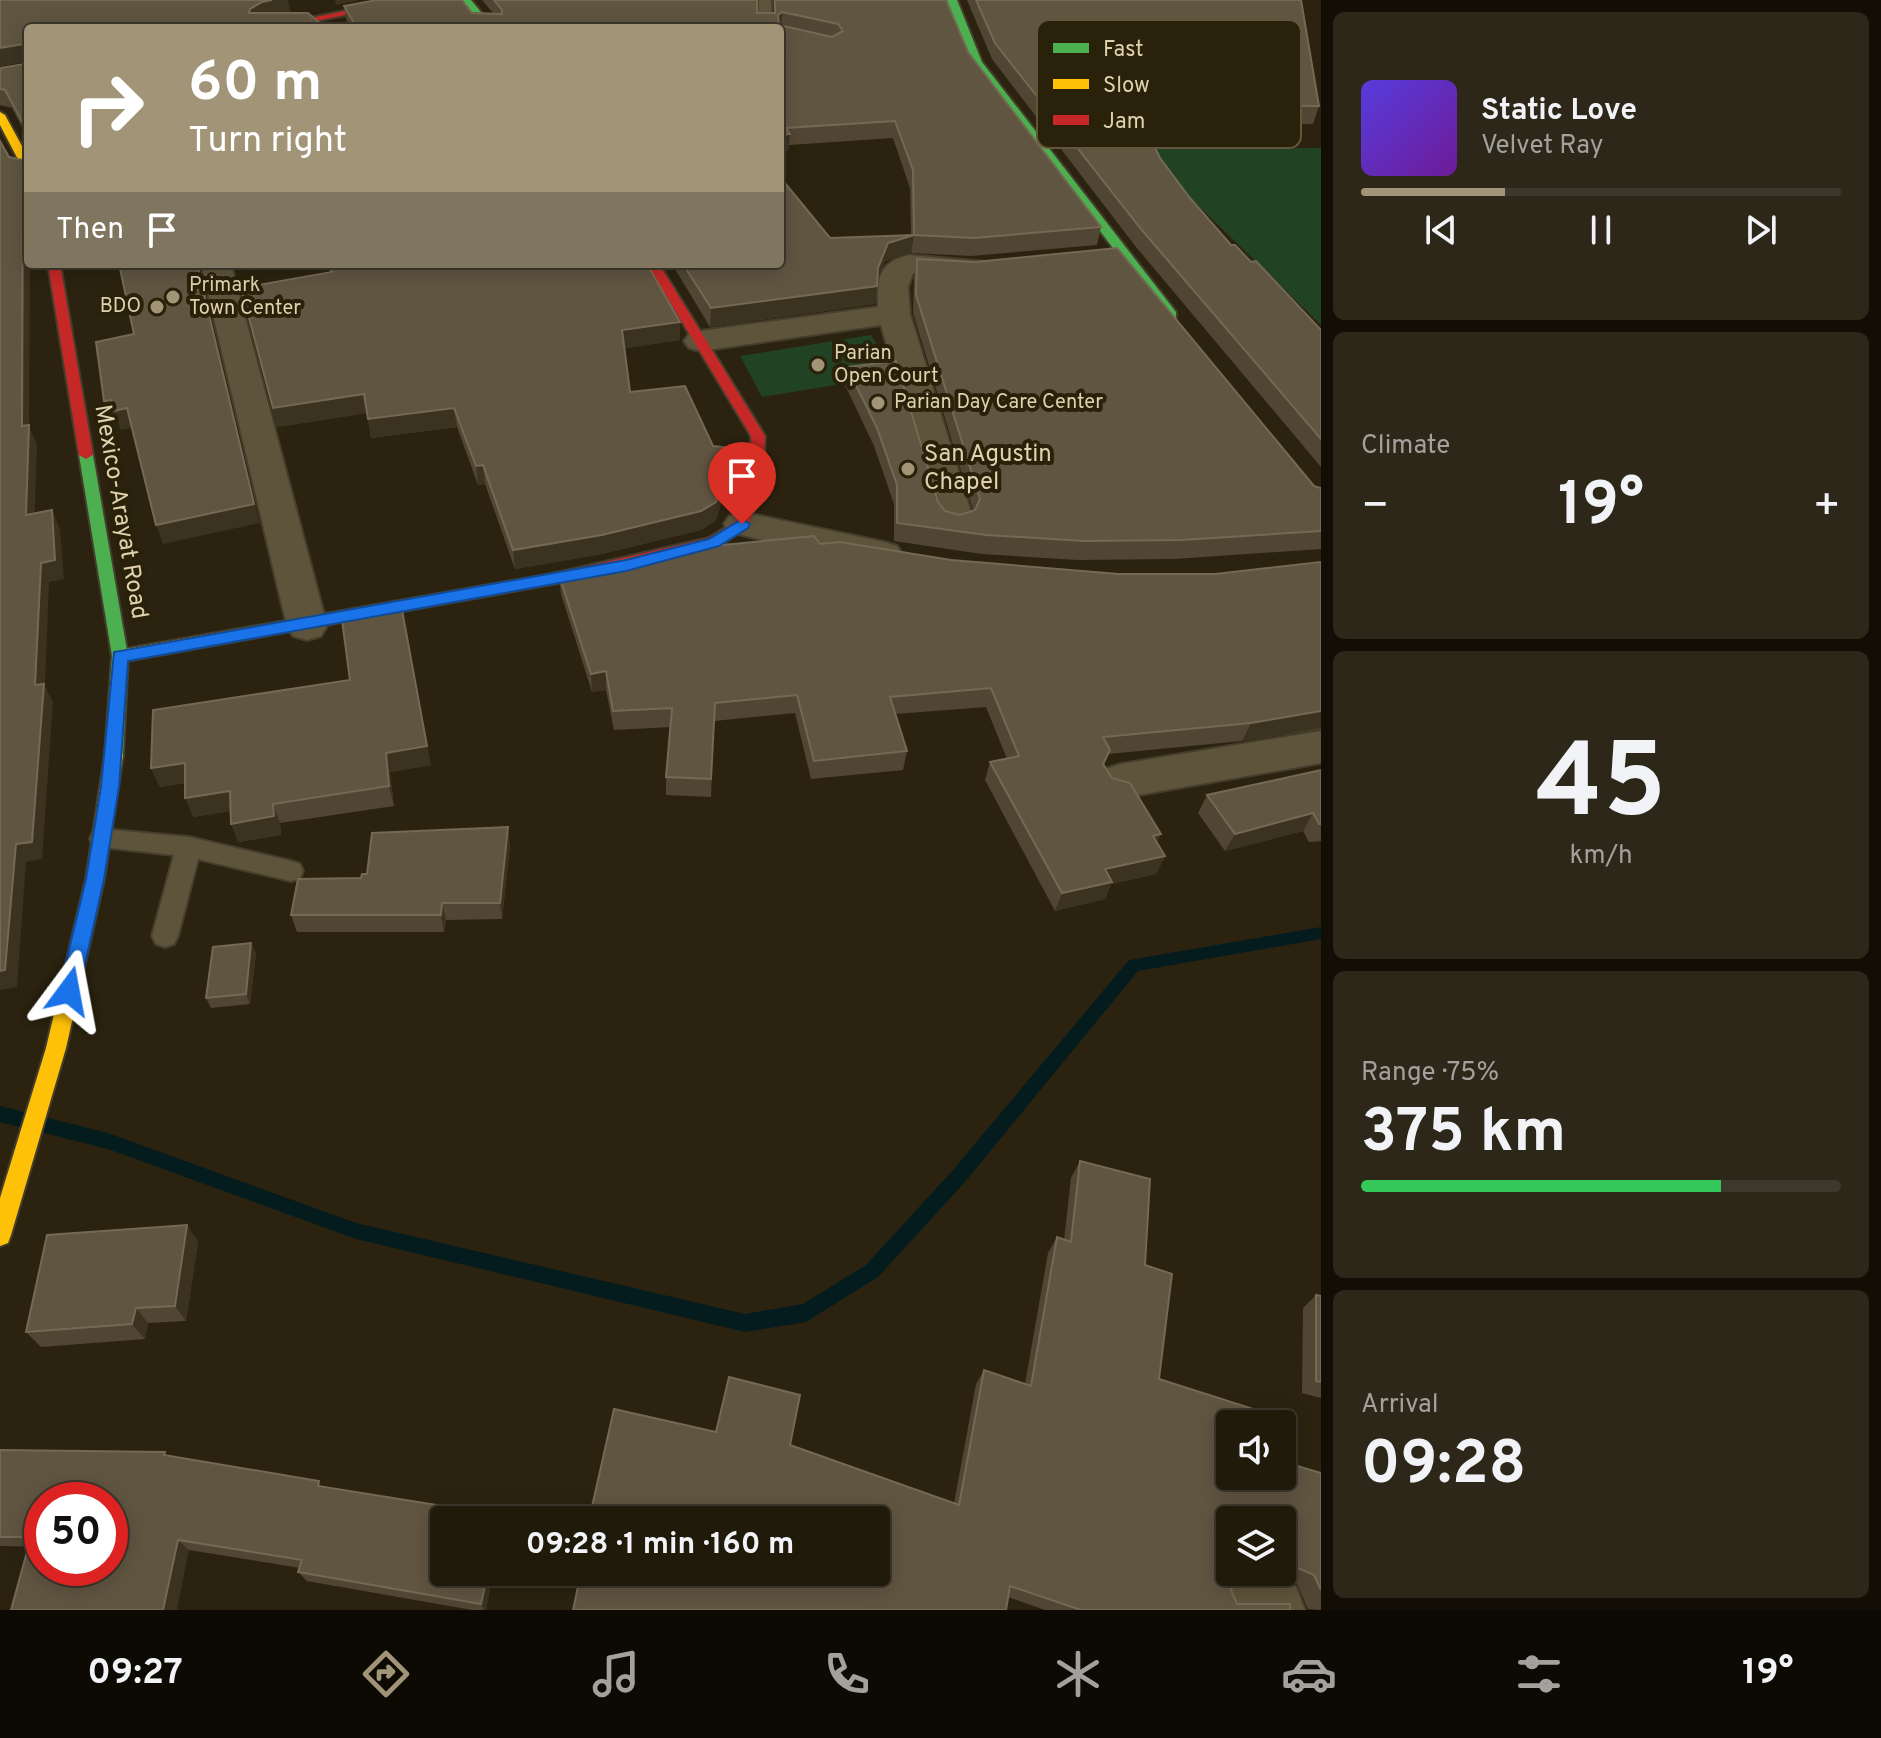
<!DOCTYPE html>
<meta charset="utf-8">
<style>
:root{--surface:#201a0b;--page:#2d2719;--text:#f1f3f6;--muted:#a2a19d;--line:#3d382c;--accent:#a19477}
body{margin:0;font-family:Overpass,sans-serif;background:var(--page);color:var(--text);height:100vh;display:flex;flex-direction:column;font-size:30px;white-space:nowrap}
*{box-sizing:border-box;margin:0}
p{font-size:26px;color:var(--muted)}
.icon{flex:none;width:44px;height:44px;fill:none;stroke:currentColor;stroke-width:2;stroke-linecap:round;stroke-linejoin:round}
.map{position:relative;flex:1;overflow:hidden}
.side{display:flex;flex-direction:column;gap:12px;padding:12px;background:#120e06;width:560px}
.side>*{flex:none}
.banner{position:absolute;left:24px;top:24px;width:760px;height:244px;border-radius:8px;box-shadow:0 4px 20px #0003,0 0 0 2px var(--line);background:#a19477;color:#fff;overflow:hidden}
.fabs{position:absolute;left:1216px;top:1410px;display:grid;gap:16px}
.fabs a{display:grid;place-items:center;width:80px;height:80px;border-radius:8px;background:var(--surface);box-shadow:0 4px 20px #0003,0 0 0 2px var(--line);font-size:40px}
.speed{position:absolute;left:24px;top:1482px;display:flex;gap:16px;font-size:40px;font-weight:700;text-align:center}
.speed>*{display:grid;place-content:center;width:104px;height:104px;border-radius:50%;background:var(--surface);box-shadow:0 4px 20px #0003,0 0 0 2px var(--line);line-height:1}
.speed .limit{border:12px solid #d22;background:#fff;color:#111}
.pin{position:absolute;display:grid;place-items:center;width:68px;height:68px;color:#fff;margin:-82px -34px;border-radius:50% 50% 50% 0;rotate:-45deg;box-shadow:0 0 8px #0007}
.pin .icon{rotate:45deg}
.me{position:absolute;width:88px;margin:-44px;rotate:13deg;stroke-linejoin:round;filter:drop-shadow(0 0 6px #0008)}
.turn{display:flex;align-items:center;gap:28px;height:168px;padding:0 32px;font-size:36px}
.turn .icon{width:104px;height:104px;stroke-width:2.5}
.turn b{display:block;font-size:56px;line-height:68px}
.then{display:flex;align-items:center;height:76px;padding:0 32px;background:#0003;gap:16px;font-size:30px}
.big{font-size:60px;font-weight:700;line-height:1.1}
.side .widget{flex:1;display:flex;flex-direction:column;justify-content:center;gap:12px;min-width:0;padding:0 28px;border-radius:12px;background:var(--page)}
.side .dial{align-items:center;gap:0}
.dial b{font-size:104px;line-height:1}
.song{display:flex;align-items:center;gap:24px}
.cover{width:96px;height:96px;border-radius:12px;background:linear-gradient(135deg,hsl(250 70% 55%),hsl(280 70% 35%))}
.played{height:8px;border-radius:4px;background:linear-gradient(90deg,var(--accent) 30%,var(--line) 30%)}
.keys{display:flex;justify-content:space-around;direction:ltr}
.heat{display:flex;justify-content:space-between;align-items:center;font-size:44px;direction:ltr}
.charge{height:12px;border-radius:6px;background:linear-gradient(90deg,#34c759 75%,var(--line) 0)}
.trip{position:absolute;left:430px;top:1506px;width:460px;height:80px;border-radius:8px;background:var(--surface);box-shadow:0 4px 20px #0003,0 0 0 2px var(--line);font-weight:700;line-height:80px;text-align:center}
.tab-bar{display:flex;height:128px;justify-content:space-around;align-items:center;background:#0d0a04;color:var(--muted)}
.tab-bar .icon{width:56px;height:56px}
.tab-bar .current{color:var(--accent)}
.tab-bar b{font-size:36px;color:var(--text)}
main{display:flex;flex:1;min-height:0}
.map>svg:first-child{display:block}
</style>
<main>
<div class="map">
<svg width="1321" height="1610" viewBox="0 0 1321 1610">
<rect width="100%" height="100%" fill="#2b230f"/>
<g fill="#214323">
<path d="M1321 148V325L1140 149Z"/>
<path d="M871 335 896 375 762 397 740 356Z"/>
</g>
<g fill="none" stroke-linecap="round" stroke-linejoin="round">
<path fill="#041c1e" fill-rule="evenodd" d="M1321 927V939L1138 971 965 1182 878 1277 806 1322 745 1332 356 1239 108 1149 0 1122V1106L108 1133 356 1223 745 1314 803 1304 866 1265 953 1170 1129 960Z"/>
<g stroke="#453e2d" stroke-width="4">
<g id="lane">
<path d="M759 0H771L772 28H758Z"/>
<path d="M102 829 189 837 291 861 300 864 303 871 300 878 291 881 198 859 178 936 174 944 165 947 156 944 152 936 174 855 93 846 90 839 93 832Z"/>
</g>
</g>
<g stroke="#453e2d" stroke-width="4">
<g id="street">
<path d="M909 255 986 262 990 268 986 274 975 277 913 273 908 287 910 314 973 519 968 527 955 531 942 527 937 519 881 325 700 351 689 348 684 341 689 334 700 331 878 307C877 278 879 262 909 255Z"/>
<path d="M201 264H231L327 626 321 636 307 640 293 636 287 626Z"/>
<path d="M742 512 884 542 897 546 903 555 897 564 884 568 729 532 724 524 729 516Z"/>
<path d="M1321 731V763L1121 798 1106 793 1099 781 1106 769 1121 764Z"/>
<path d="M1241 1572H1261L1296 1587 1305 1610H1223L1219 1600 1228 1577Z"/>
</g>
</g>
<g stroke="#453e2d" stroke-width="4">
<g id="fast">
<path d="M461 0H471L494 28H484Z"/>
<path d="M947 0H957L982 62 1176 312V318H1166L972 62Z"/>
<path d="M86 451 93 455 128 656 123 755 114 762 105 755 112 656 79 455Z"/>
</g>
</g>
<g stroke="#453e2d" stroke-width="4">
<g id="slow">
<path d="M0 112 5 115 28 157V170L22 167 0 125Z"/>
<path d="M563 572 569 573 571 577 569 581 120 662 112 656 120 650Z"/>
<path d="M114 748 123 755 104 879 66 1048 11 1235 8 1243 0 1246V1198L46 1048 86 879 105 755Z"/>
</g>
</g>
<g stroke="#453e2d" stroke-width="4">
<g id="jam">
<path d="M398 0H418L282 28H262Z"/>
<path d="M48 264H60L93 455 86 459 79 455Z"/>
<path d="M647 264H659L765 436 763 488 747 527 719 546 563 582 557 581 555 577 557 573 709 538 736 521 749 488 751 436Z"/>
</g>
</g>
<use href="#lane" fill="#5e543b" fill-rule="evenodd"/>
<use href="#street" fill="#5e543b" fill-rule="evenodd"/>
<use href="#fast" fill="#4caf50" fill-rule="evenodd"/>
<use href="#slow" fill="#ffc107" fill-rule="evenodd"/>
<use href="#jam" fill="#c62828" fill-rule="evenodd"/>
</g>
<g fill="#514634">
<path d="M0 0 28 28V139L12 108 0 105V68L25 64 24 62 0 66Z"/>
<path d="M482 0H757V13H774L773 0H946L968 52 1101 227 1097 245 971 256 912 253V251L911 253 885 261 877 280 875 304 710 327 672 264H780L830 238 911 235 910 188 893 138 789 145 788 151 780 28H350L347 23 344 6 493 13Z"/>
<path d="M967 0H1301L1319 106 1313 124 1142 123 1160 158 1190 198 1231 245 1251 262 1321 330V467L1136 247 992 59Z"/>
<path d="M917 259 1314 486 1321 488V549L1175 559 1078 560 982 554 894 541V504L874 446 845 385 847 367 945 511 960 515 973 510 913 313 914 277Z"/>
<path d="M327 264H647L680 340 625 348 630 392 713 446 733 448 732 467 716 520 701 530 602 554 515 569 485 484 478 485 457 427 371 438 367 413 277 427 241 288 330 272Z"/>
<path d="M820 544 951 560 1119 574H1215L1321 562V729L1242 741 1108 754 1104 766 1165 856 1156 874 1111 884 1105 899 1055 911 985 780 990 762 1007 759 986 707 895 714 907 751 903 770 811 779 795 713 714 721 711 797 666 795V777L671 727 614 730 606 690 592 692 561 594 559 575 703 546Z"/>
<path d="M431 765 390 772 394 806 280 823 281 835 238 842 231 811 193 817 185 783 160 787 151 768Z"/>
<path d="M1321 770V841L1309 842 1303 831 1225 851 1198 813 1207 795Z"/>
<path d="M510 845 502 919 446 920 444 932H297L291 915 367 874Z"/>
<path d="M256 953 250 1004 211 1008 206 998Z"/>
<path d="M1080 1161 1145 1265 1159 1379 1294 1465 1321 1473V1610L1308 1609 1297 1584 1269 1572H1282V1520H1230L1231 1590 1237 1604 1290 1610H1045L1008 1597 577 1590 575 1581 716 1432 790 1445 954 1503 976 1384 984 1370 1025 1384 1048 1253 1057 1237 1064 1240 1071 1178Z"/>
<path d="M198 1241 186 1321 148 1323 145 1339 41 1347 26 1332Z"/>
<path d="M1316 1295 1321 1296V1398L1302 1393 1303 1308Z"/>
<path d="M0 1450 169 1456 323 1487 444 1572H493L486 1610H472L307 1581 298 1572 300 1568 189 1550 0 1546Z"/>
</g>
<g fill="#3b3220">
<path d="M272 0H288L291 13H249L250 9 262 2Z"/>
<path d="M335 0H360L336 5Z"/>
<path d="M782 12 781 29 777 28 778 15Z"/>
<path d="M24 44 28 61 0 66V48Z"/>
<path d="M790 134 788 151 780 152V135Z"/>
<path d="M23 160 28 173V264H30L29 427 37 444 34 534 26 515 22 426Z"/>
<path d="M914 235 911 253 885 261 875 286 878 268 888 243Z"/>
<path d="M197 264H200L198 265 260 523 163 544 156 525Z"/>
<path d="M877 286 875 304 710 327 711 308Z"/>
<path d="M680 322V340L622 349V330Z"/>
<path d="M364 394 368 413 277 427 273 408Z"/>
<path d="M111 400 127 408 134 427 121 430 116 418 111 420 104 401Z"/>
<path d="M454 408 457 427 371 438 368 419Z"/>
<path d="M733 448 732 467 716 520 701 530 602 554 515 569 513 550Z"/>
<path d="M483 465 485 484 478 485 476 466Z"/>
<path d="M52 510 60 529 64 579 49 582 45 686 53 702 42 859 26 862 17 987 0 990V971L35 685 41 563Z"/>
<path d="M402 610 431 765 390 772 394 806 389 786 386 753Z"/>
<path d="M606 671V690L592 692 591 674Z"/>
<path d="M1321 711V728L1242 741 1251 723Z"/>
<path d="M185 763 192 782 160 787 151 768Z"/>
<path d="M230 791 237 810 193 817 185 798Z"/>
<path d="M273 804 280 823 281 835 238 842 231 824Z"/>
<path d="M1313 813 1303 831 1225 851 1235 834Z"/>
<path d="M508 827 510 845 502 919 500 903Z"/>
<path d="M1161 834 1153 852V836Z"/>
<path d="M1165 856 1156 874 1111 884 1105 899 1055 911 1062 893 1105 869Z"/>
<path d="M442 903 446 920 444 932 441 915Z"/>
<path d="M251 943 256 953 250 1004 246 994Z"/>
<path d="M187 1225 198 1241 186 1321 175 1306Z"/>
<path d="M136 1308 148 1323 145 1339 132 1324Z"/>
<path d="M178 1540 189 1550 177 1610H163Z"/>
<path d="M488 1572H493L486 1610H484L481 1604Z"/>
</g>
<g fill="#605541" stroke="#746953" stroke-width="2" fill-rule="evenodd">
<path d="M0 0H272L262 2 250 9 249 13H308L326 28H28V127H25L5 90 0 89V68L25 64 24 44 0 48Z"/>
<path d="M377 0H462L472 13 502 14V10L494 0H757V13H775V0H946L968 52 1101 227 974 238 914 235 913 170 895 121 786 128 790 134 780 135V28H357L344 6ZM782 12 838 24 843 31 832 37 779 25 778 15Z"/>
<path d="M976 0H1301L1319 106 1134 105 1160 158 1190 198 1231 245H1235L1251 262 1256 261 1321 330V439L1141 229 995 43Z"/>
<path d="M0 141 9 157 23 160 22 426 29 425 26 515 52 510 55 560 41 563 35 685 44 684 32 842 16 844 5 970 0 971Z"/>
<path d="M780 177 830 238 914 235 888 243 878 268 877 286 711 308 683 264H780Z"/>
<path d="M1117 248 1314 486 1321 488V531L1182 540 1084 541 986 535 897 523V485L877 428 847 367 896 361 938 502 945 511 960 515 975 510 980 499 916 295 917 259 975 262Z"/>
<path d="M119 264H197L254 504 156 525 127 408 114 411 111 400 104 401 96 342 134 334Z"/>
<path d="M329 264H647L680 322 622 330 630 392 685 386 713 446 733 448 716 502 701 511 602 535 513 550 483 465 476 466 454 408 368 419 364 394 273 408 241 288 332 272Z"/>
<path d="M814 536 820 544 840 542 951 560 1119 574H1215L1321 562V711L1251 723 1103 737 1110 750 1103 764 1112 778 1130 783 1161 834 1153 836 1165 856 1105 869 1112 882 1062 893 990 762 1019 756 991 688 890 697 907 751 814 761 797 695 715 703 711 779 666 777 672 708 613 711 606 671 591 674 559 575 704 542 702 547Z"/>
<path d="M402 610 427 746 386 753 389 786 273 804 274 816 231 824 230 791 185 798V763L151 768 153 710 350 680 342 620Z"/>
<path d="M1321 770V824H1319L1313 813 1235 834 1207 795Z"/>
<path d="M508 827 500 903H442L441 915H291L298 879 361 878 362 874H367L372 833Z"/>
<path d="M251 943 246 994 206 998 213 947Z"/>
<path d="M1080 1161 1150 1179 1145 1265 1172 1274 1159 1379 1297 1423 1294 1465 1321 1473V1590L1314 1575 1282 1561V1520H1230V1572H1238L1231 1590 1237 1604H1290V1610H1081L1010 1586 1006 1610H573L579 1582 575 1581 577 1572H876V1520H589L614 1409 716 1432 729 1377 800 1395 790 1445 959 1505 984 1370 1031 1386 1057 1237 1071 1242ZM1230 1424H1282V1476H1230Z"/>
<path d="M187 1225 175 1306 136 1308 132 1324 26 1332 47 1235Z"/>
<path d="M1316 1295 1321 1296V1382L1316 1381Z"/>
<path d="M0 1450 165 1452 164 1455 319 1481 318 1486 437 1505 435 1511 497 1520H444V1572H488L481 1604 298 1572 302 1560 178 1540 163 1610H11L31 1537H0ZM42 1500H110V1568H42Z"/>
</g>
<path fill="#1a73e8" stroke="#114b97" stroke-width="2" d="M742 519 750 524 748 528 719 546 626 571 128 661 119 787 104 879 79 991 76 998H62L59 991 86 879 101 787 114 652 626 560 709 539Z"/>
<g fill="#a19477" stroke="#2a210a" stroke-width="3">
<circle cx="173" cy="297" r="8"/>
<circle cx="157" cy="307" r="8"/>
<circle cx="818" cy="365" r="8"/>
<circle cx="878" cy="403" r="8"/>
<circle cx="908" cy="469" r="8"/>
</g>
<g text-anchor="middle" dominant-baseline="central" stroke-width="8" stroke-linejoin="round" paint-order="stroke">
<g font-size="20" fill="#e0d1af" stroke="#2a210a" text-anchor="start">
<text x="189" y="286">Primark<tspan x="189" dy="23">Town Center</tspan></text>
<text x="141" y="307" text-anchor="end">BDO</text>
<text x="834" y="354">Parian<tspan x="834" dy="23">Open Court</tspan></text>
<text x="894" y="403">Parian Day Care Center</text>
</g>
<g font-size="24" fill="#e0d1af" stroke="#2a210a" text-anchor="start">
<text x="924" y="455">San Agustin<tspan x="924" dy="28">Chapel</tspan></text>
</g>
<g font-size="24" fill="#e0d1af" stroke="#2a210a">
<text transform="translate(120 512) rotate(80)">Mexico-Arayat Road</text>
</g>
</g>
<rect x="1037" y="20" width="264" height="128" rx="12" fill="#2a210a" stroke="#61563c" stroke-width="2"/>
<rect x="1053" y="43" width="36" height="10" fill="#4caf50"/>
<rect x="1053" y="79" width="36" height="10" fill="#ffc107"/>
<rect x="1053" y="115" width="36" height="10" fill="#c62828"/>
<g font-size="22" fill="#e0d1af">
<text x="1103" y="56">Fast</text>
<text x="1103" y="92">Slow</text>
<text x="1103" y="128">Jam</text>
</g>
</svg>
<div class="fabs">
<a><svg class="icon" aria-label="sound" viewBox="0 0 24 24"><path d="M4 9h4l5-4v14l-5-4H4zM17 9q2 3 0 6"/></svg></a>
<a><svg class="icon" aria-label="layers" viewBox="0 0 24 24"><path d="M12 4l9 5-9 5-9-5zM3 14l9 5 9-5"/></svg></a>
</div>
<div class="speed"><div class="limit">50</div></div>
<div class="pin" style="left:742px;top:524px;background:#d93025"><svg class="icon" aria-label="arrive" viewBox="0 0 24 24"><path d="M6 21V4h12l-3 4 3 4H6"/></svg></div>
<svg class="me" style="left:69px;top:991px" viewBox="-20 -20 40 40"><path d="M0-17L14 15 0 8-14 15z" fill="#1a73e8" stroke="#fff" stroke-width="4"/></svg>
<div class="trip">09:28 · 1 min · 160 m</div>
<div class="banner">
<div class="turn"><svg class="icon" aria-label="right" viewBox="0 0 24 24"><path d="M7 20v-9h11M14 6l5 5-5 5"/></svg><div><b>60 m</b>Turn right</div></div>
<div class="then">Then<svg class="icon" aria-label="arrive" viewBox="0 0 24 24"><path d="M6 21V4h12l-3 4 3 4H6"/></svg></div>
</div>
</div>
<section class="side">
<div class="widget">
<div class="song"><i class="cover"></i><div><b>Static Love</b><p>Velvet Ray</p></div></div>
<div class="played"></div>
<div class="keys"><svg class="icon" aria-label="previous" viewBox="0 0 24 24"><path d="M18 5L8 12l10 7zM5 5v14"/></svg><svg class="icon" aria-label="pause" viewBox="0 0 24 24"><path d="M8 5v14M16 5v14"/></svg><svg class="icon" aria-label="next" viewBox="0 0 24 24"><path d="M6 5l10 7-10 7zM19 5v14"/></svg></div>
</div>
<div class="widget"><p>Climate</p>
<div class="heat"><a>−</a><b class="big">19°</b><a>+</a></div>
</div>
<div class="widget dial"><b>45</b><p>km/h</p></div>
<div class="widget"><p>Range · 75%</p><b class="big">375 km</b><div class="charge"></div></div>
<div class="widget"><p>Arrival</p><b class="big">09:28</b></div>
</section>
</main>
<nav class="tab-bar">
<b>09:27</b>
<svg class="icon current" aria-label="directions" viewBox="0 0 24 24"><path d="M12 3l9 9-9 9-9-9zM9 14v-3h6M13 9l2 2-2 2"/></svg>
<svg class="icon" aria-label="music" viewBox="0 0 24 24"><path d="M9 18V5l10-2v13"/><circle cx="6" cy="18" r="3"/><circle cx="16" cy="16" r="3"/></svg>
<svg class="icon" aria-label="phone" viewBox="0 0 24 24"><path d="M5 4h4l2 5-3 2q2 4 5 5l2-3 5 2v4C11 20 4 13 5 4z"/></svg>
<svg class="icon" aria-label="climate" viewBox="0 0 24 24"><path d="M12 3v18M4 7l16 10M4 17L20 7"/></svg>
<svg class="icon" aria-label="car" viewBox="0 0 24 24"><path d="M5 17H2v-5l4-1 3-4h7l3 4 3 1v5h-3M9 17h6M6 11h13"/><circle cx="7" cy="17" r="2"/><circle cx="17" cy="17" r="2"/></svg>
<svg class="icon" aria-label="filters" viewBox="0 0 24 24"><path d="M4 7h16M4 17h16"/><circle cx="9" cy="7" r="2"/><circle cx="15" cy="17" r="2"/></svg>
<b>19°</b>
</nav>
